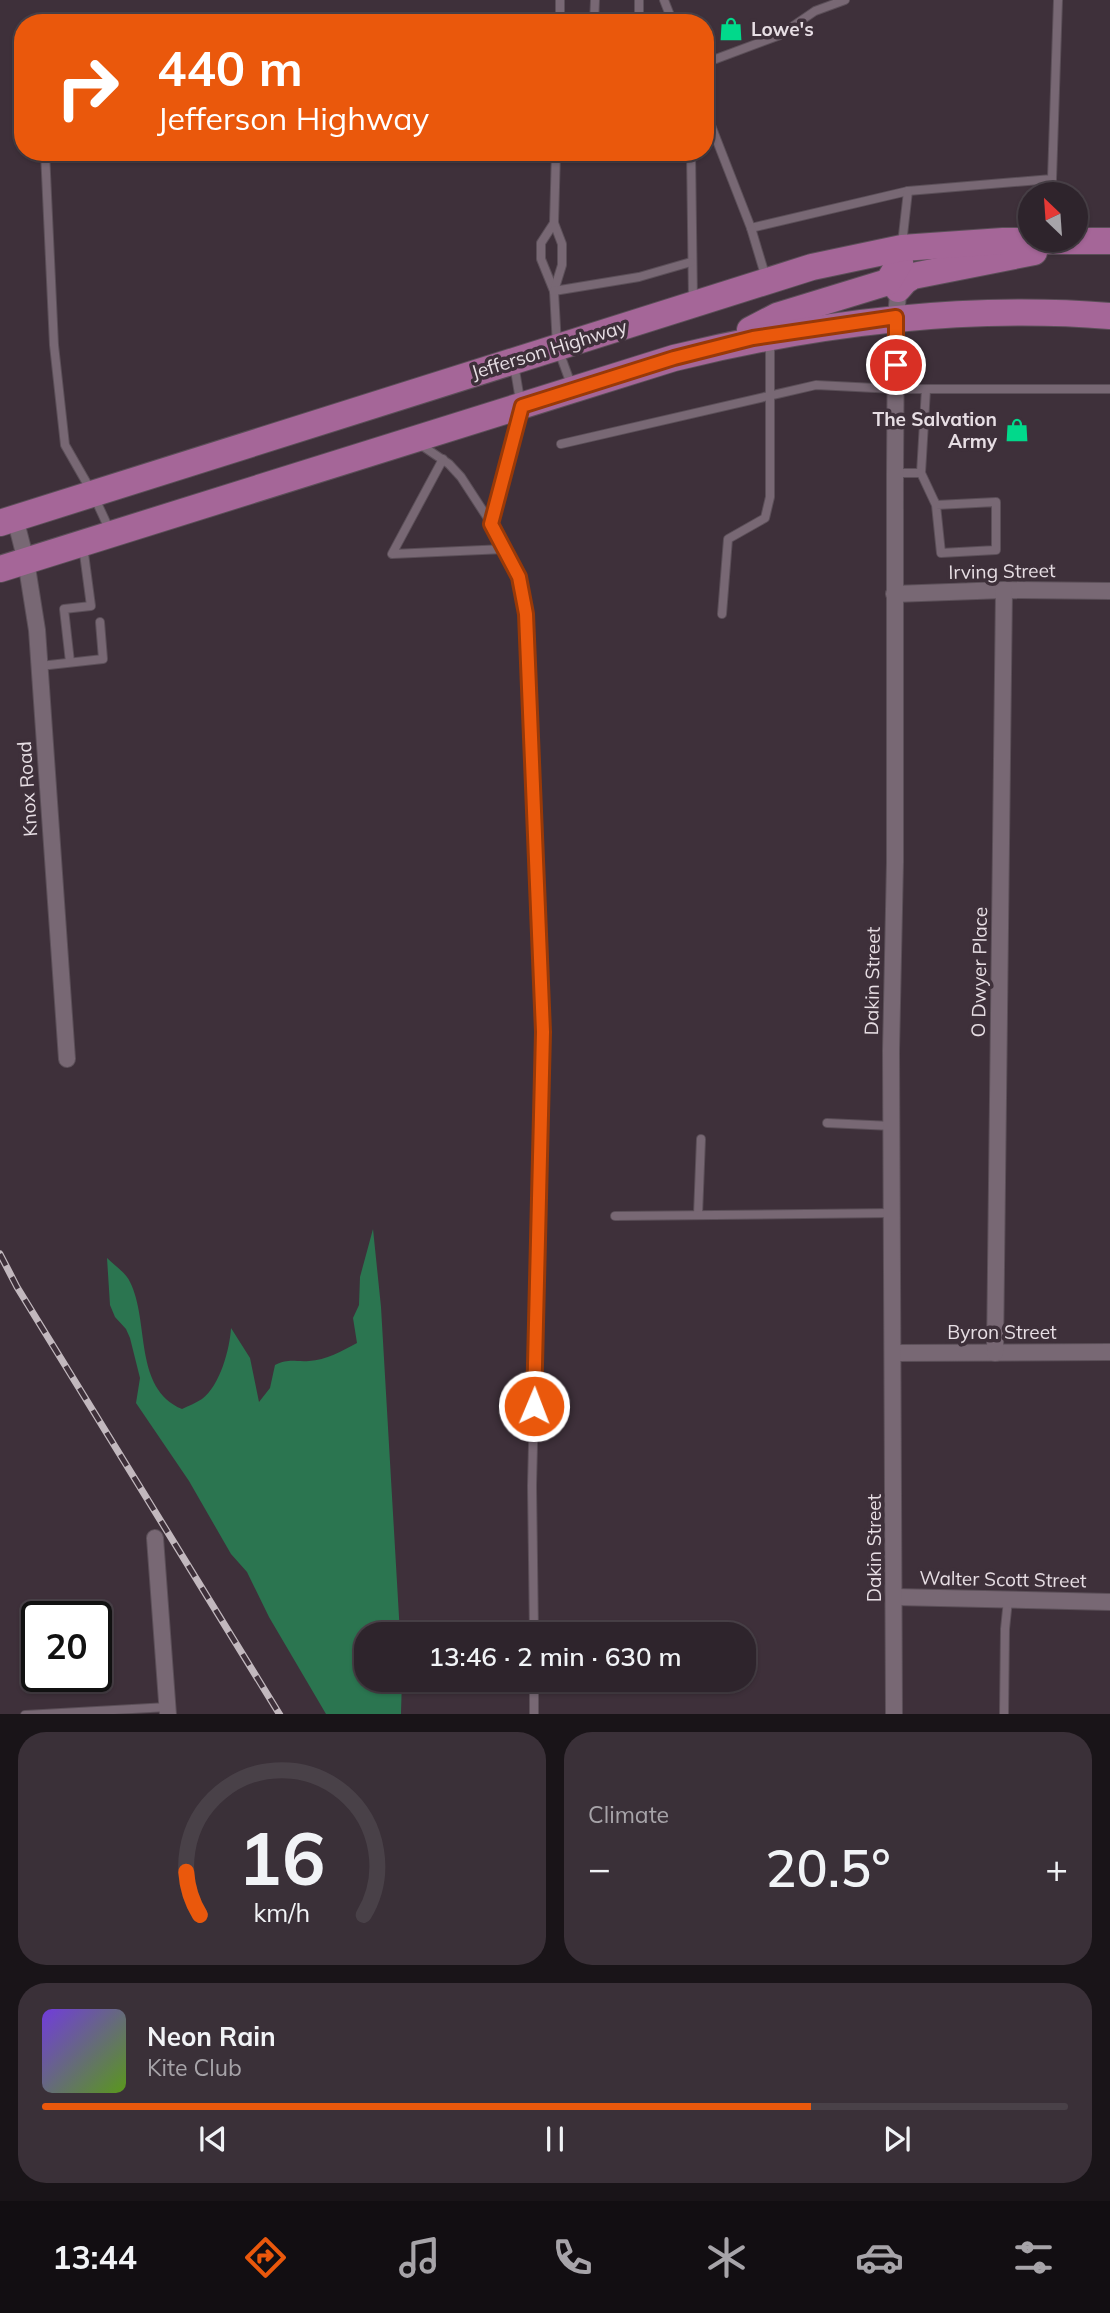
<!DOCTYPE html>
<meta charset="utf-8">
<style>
:root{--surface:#2e242c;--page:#3a3038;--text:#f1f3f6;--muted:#a7a4a9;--line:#494148;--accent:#ea580c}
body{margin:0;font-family:Mulish,sans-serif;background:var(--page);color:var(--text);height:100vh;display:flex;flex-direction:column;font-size:26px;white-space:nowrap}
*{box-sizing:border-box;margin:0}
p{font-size:23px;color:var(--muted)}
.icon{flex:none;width:38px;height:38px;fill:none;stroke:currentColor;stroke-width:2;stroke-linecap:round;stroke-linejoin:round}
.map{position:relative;height:1714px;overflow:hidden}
.panel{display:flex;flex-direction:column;gap:18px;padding:18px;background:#191418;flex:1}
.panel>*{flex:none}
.banner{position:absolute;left:14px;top:14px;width:700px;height:147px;border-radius:28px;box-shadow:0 2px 5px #0004,0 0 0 2px var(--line);background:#ea580c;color:#fff;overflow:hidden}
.needle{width:46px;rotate:335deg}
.fabs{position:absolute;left:1018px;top:182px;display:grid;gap:14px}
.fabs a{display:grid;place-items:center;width:70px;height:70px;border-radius:50%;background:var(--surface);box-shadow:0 2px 5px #0004,0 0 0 2px var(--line);font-size:35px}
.speed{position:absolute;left:21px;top:1601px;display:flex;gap:14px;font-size:35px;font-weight:700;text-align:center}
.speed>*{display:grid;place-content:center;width:91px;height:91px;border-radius:50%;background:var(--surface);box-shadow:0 2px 5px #0004,0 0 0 2px var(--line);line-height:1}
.speed .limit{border:4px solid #111;border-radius:10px;background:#fff;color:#111}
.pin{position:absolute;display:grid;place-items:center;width:60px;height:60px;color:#fff;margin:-30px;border:4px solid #fff;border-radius:50%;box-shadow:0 2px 7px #0007}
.me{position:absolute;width:77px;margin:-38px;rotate:1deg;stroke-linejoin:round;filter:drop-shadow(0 0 5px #0008)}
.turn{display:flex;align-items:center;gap:24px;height:147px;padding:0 28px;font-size:32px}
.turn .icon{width:91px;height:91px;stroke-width:2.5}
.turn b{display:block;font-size:49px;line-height:60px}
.big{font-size:52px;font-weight:600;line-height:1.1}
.panel .card{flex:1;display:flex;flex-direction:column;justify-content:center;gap:10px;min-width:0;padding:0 24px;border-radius:28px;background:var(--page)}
.panel .dial{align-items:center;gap:0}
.dial svg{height:182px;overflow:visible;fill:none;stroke:var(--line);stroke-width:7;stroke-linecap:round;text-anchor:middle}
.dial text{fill:var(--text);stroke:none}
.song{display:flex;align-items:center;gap:21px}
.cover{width:84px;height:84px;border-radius:10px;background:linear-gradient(135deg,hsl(260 70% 55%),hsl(90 70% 35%))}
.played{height:7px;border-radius:4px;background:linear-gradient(90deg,var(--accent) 75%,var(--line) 75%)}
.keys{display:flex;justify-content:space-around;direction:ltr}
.heat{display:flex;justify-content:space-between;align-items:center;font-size:38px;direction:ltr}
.panel .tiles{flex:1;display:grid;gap:18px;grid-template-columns:1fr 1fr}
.card:last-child{grid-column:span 2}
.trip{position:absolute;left:354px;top:1622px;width:402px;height:70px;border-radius:28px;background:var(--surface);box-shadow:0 2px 5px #0004,0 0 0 2px var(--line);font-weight:600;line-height:70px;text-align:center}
.menu{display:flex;height:112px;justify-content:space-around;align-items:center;background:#120e12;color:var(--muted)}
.menu .icon{width:49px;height:49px}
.menu .on{color:var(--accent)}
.menu b{font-size:32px;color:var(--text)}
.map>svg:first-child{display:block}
</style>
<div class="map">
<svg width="1110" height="1715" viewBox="0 0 1110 1715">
<rect width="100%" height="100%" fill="#3e303a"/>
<path fill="#2b7550" d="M373 1229 381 1307 400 1634H366V1680H402L401 1712V1715L326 1714 269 1617 247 1572 231 1554 189 1481 136 1403 140 1378 130 1338 126 1329 115 1317 110 1305 107 1258C114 1265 126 1273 130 1282 150 1322 133 1388 182 1409 188 1406 196 1403 202 1399 220 1386 230 1348 231 1328L250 1358 259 1402 270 1388 275 1365C290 1358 294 1362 309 1361 326 1360 342 1351 357 1343L353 1318 359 1305 360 1277Z"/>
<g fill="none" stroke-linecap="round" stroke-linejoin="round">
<g stroke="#5b4f58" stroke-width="10">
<g id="lane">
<path d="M664 0 673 23"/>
<path d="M560 23V0"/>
<path d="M594 23 595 0"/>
<path d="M639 23V0"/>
<path d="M705 63 780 35 815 11 845 0"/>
<path d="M705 110 751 228 908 191 1052 179 1058 0"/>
<path d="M45 152 54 345 65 445 93 494 110 531"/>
<path d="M691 152 693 301"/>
<path d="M1052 179 1053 194"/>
<path d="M554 223 541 243V259L554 291 557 346 572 387"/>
<path d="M751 228 766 278"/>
<path d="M902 244 908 191"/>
<path d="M554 291 562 265V244L554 223 556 152"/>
<path d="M554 291 639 277 691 262"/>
<path d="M561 444 816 385 895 389H1110"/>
<path d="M421 445 449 464 461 477 500 537 519 577 526 614 543 1032 532 1486 534 1634"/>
<path d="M443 459 392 554 505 549"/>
<path d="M895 473H921L926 389"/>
<path d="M921 473 936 505 941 553 996 550V502L936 505"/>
<path d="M491 524 521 406 514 364"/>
<path d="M722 614 728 539 765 518 770 497V342"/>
<path d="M70 662 64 609 91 606 83 546"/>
<path d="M40 666 103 659 100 622"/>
<path d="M827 1123 892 1126"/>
<path d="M698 1215 701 1139"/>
<path d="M615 1216 893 1213"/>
<path d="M534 1680V1715"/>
<path d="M25 1715 168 1707"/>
<path d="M1004 1715 1005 1629 1008 1600"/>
</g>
</g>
<g stroke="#5b4f58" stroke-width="18">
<g id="street">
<path d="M15 518 26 561 37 630 67 1059"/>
<path d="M894 594 1004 590 1110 591"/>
<path d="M894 1353 1110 1352"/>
<path d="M995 1353 1004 590"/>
<path d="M155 1538 168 1715"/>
<path d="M895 1597 1110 1602"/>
<path d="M894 1715 891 1051 895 862V473L896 318 899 282"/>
</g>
</g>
<g stroke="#5b4f58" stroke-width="28">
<g id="primary">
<path d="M898 289 905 281 913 276 1034 252"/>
<path d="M750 330 777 316 888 282 900 262"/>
<path d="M0 523 812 267 902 248 1003 241H1110"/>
<path d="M0 569 674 358C817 323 963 304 1110 316"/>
</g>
</g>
<use href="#lane" stroke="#786874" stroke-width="8"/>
<use href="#street" stroke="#786874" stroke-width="16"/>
<use href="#primary" stroke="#a56698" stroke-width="26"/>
<g stroke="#c2b8be" stroke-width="7">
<path id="rail" d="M0 1254 17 1287 280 1715"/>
</g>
<use href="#rail" stroke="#3e303a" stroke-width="4.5" stroke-dasharray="13" stroke-linecap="butt"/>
</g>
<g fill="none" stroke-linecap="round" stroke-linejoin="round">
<g stroke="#983908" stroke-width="18">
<path id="route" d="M534 1406 543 1032 526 614 519 577 491 524 522 406 674 358 753 338 896 317V365"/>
</g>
<use href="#route" stroke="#ea580c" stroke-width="12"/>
</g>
<defs>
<g id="shop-bare" transform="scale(1.89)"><path d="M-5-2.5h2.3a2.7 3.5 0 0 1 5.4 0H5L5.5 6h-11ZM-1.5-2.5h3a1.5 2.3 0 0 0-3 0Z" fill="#01d98b" stroke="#3e303a" stroke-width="2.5" paint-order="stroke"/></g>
</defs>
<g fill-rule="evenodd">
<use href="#shop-bare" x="731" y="29"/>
<use href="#shop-bare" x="1017" y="430"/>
</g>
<g text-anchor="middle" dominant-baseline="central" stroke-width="7" stroke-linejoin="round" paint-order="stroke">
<g font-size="19" font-weight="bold" fill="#e7dee4" stroke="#3e303a" text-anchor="start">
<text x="751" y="29">Lowe's</text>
<text x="997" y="419" text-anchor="end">The Salvation<tspan x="997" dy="22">Army</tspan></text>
</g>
<g font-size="19" fill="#e7dee4" stroke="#3e303a">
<text transform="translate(549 349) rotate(-17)">Jefferson Highway</text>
<text transform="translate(1002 571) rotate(-1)">Irving Street</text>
<text transform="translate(27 789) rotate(-94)">Knox Road</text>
<text transform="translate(979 972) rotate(-89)">O Dwyer Place</text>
<text transform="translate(872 981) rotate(-89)">Dakin Street</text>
<text x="1002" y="1332">Byron Street</text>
<text transform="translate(874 1548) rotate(-90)">Dakin Street</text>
<text transform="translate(1003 1579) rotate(1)">Walter Scott Street</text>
</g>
</g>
</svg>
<div class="fabs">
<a><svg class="needle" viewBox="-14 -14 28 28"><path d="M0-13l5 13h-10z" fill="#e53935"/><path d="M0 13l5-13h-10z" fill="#a7a4a9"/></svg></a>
</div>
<div class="speed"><div class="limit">20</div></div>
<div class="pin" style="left:896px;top:365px;background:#d93025"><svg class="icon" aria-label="arrive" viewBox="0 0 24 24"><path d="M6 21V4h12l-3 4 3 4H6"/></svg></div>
<svg class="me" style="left:534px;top:1406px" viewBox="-20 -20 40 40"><circle r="17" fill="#ea580c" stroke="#fff" stroke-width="3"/><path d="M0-11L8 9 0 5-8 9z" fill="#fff"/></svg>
<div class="trip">13:46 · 2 min · 630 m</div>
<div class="banner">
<div class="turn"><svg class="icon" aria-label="right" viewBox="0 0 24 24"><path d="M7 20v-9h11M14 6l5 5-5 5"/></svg><div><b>440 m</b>Jefferson Highway</div></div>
</div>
</div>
<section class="panel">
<div class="tiles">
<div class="card dial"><svg viewBox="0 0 100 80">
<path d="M14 69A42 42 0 1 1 86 69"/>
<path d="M14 69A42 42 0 0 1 8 50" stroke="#ea580c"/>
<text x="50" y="56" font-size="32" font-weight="700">16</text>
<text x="50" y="72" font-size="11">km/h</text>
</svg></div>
<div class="card"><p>Climate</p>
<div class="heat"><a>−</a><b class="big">20.5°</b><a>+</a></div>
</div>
<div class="card">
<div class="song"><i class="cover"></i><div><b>Neon Rain</b><p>Kite Club</p></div></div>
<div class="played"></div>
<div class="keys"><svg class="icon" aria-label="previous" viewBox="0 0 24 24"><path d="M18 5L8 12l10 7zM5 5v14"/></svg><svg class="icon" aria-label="pause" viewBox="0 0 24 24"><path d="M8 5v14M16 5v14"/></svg><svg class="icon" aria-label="next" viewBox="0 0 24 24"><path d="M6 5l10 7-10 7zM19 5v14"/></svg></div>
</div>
</div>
</section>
<nav class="menu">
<b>13:44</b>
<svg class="icon on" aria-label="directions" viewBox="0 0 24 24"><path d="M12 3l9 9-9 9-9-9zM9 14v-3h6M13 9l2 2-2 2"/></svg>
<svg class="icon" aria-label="music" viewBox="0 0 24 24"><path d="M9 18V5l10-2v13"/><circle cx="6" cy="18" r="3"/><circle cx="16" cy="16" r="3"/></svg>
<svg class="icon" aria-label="phone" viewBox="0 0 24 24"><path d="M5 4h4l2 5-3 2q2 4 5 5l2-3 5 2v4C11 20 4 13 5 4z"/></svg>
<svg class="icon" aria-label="climate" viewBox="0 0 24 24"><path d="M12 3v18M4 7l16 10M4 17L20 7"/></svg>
<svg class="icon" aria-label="car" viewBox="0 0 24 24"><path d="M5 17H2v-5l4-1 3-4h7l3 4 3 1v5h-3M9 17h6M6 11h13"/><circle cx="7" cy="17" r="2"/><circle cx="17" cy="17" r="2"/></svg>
<svg class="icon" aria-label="filters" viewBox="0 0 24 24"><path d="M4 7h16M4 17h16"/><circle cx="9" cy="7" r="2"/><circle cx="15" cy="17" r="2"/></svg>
</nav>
